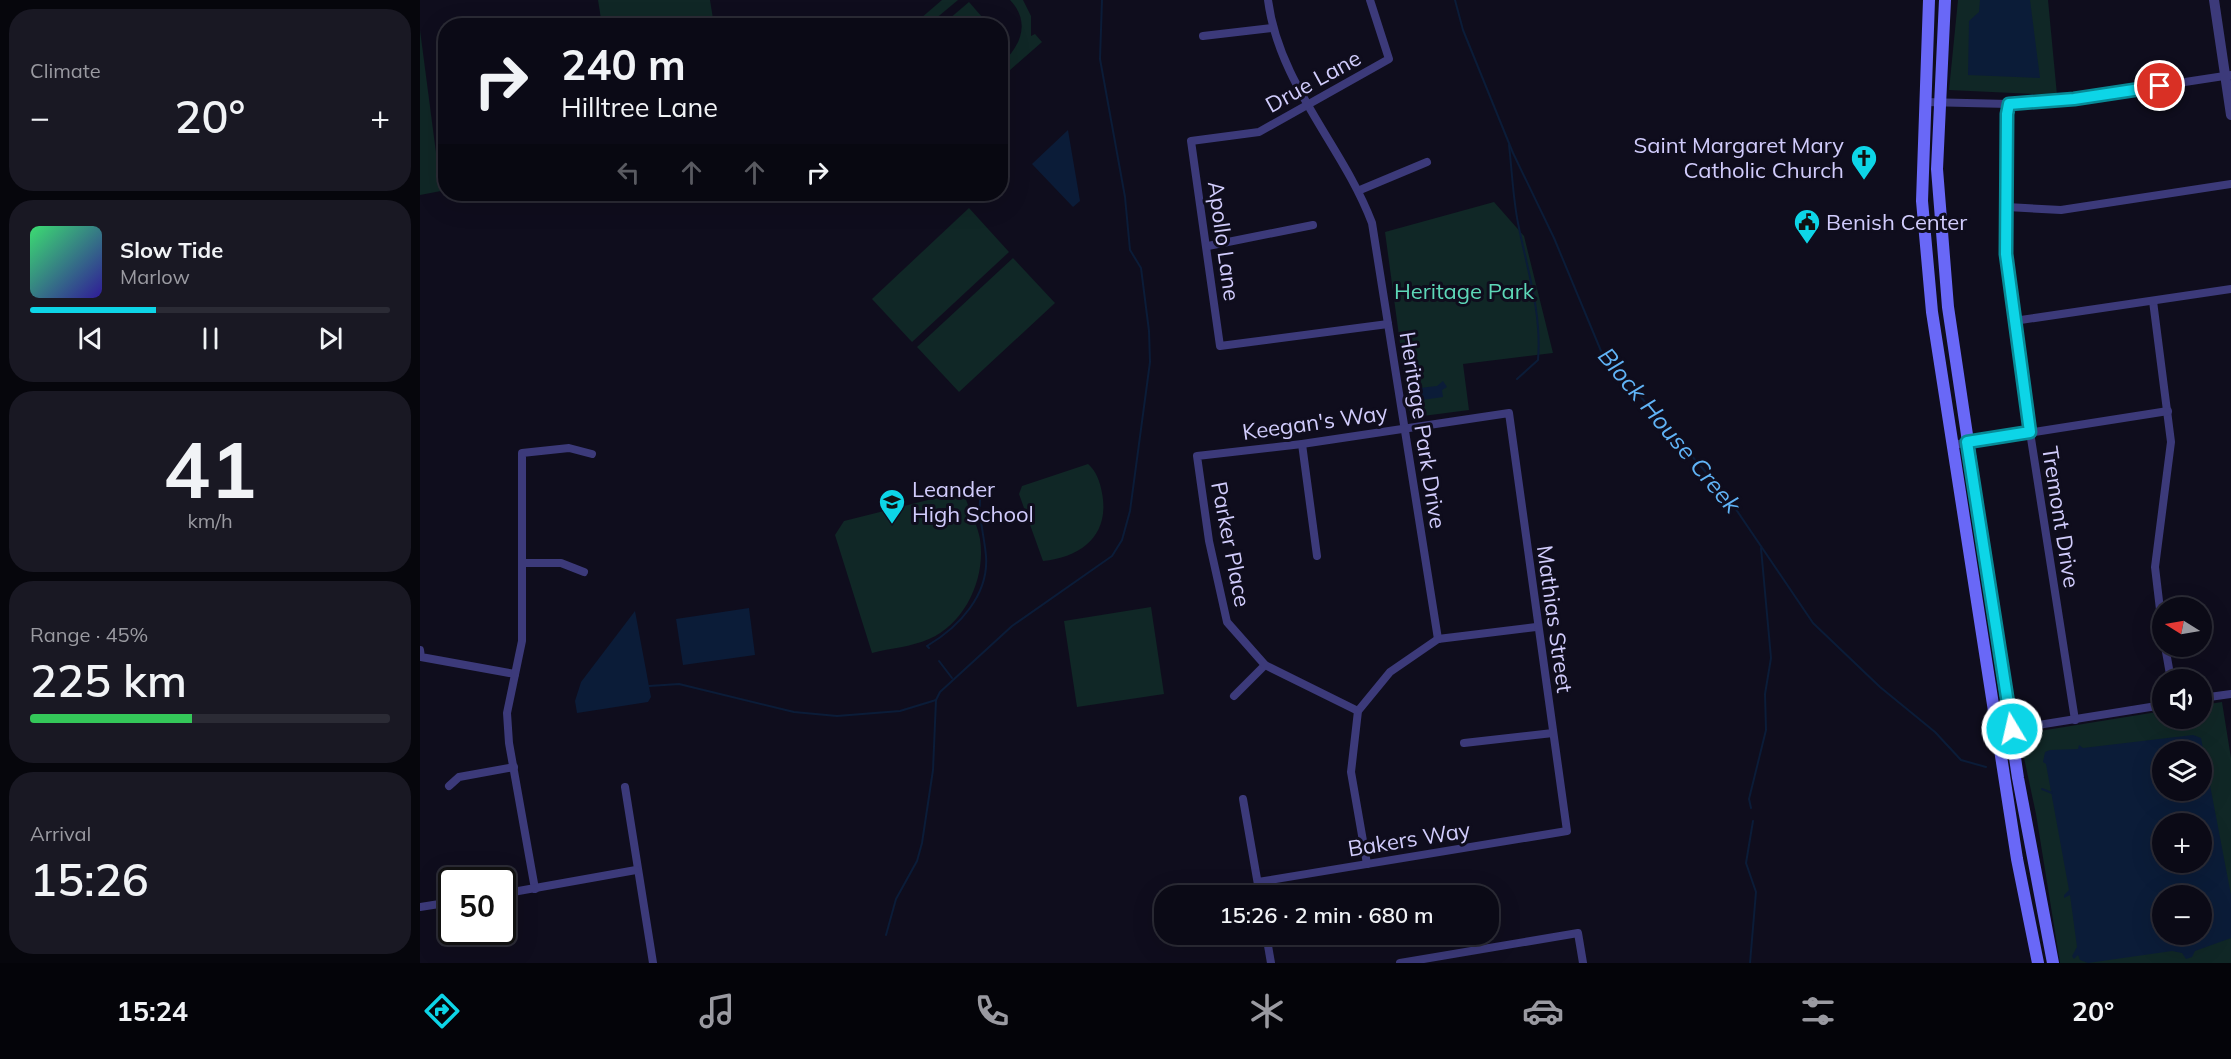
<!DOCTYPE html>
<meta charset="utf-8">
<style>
:root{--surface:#0b0a16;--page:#191823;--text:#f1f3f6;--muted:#9a9aa1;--line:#2b2b35;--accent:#0dd5e7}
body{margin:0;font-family:Mulish,sans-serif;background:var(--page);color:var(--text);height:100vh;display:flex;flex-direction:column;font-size:22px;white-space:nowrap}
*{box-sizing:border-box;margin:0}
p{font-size:20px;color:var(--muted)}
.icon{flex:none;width:33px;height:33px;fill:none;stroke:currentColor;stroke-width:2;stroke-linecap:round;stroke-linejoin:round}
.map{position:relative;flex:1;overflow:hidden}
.details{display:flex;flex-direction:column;gap:9px;padding:9px;background:#06060c;width:420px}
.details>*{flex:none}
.hud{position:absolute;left:18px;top:18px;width:570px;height:183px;border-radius:24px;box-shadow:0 6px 24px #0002,0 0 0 2px var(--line);background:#0b0a16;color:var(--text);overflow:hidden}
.needle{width:39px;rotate:281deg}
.controls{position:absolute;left:1732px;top:597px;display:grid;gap:12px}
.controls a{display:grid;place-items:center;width:60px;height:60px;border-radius:50%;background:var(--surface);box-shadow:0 6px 24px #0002,0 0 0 2px var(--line);font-size:30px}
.speed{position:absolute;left:18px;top:867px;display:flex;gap:12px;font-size:30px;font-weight:700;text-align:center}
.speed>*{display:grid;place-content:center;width:78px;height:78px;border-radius:50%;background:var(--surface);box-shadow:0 6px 24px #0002,0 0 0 2px var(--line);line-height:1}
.speed .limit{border:3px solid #111;border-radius:9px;background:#fff;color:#111}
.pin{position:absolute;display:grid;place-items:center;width:51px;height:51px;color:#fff;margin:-26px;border:3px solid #fff;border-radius:50%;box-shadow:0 2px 6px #0007}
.me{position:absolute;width:66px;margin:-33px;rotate:351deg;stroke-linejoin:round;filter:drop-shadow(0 0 4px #0008)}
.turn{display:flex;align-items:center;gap:21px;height:126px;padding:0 24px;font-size:27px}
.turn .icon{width:78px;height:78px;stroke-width:2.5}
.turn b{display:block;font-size:42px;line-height:51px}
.lanes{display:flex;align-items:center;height:57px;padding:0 24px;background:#0003;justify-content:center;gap:30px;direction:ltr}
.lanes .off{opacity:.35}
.big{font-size:45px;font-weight:600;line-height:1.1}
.details .card{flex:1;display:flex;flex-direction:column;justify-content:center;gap:9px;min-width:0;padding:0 21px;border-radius:24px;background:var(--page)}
.details .dial{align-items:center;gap:0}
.dial b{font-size:78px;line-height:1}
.song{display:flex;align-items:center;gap:18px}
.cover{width:72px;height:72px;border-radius:9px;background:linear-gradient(135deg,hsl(140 70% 55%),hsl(250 70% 35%))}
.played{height:6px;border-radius:3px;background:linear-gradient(90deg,var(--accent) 35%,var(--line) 35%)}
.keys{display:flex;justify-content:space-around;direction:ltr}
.heat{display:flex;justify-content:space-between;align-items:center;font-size:33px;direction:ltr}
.charge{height:9px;border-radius:4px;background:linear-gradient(90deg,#34c759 45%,var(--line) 0)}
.trip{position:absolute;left:734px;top:885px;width:345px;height:60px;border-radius:24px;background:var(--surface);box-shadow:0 6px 24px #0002,0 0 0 2px var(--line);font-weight:600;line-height:60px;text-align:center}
.tabs{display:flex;height:96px;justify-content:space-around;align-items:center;background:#040409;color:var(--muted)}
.tabs .icon{width:42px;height:42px}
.tabs .on{color:var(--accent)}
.tabs b{font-size:27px;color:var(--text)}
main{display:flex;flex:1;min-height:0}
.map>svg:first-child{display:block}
</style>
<main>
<section class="details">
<div class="card"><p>Climate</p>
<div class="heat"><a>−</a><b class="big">20°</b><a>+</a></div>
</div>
<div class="card">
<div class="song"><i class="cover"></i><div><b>Slow Tide</b><p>Marlow</p></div></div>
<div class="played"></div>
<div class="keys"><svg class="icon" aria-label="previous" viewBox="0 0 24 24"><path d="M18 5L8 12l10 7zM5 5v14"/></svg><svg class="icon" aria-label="pause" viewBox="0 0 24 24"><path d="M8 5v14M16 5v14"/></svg><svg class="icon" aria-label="next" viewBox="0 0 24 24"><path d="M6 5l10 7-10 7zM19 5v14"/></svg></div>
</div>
<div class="card dial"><b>41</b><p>km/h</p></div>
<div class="card"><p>Range · 45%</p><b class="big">225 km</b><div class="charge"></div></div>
<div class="card"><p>Arrival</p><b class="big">15:26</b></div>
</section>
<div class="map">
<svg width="1811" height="963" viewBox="0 0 1811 963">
<rect width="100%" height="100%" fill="#0f0d1d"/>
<g fill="#102726" fill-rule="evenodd">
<path d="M178 0H290L294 25H182Z"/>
<path d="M522 0H538L508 25H493Z"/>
<path d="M590 0H603L611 16V36L615 34 622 42 581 78V64C601 46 611 22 590 0Z"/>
<path d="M1538 0H1628L1637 95 1529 90Z"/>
<path d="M549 2 569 25H522Z"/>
<path d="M0 30 21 191 0 195Z"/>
<path d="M1074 202 1104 236 1133 353 1043 364 1049 410 995 417 989 410 965 232Z"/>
<path d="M549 208 589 252 492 342 452 299Z"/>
<path d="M593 258 635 303 539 392 497 347Z"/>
<path d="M668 464C676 471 680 481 682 493 690 534 663 557 623 561L599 494 602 486Z"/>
<path d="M544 491C547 508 557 522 560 539 566 577 546 623 509 639 491 647 471 648 452 653L415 535 424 521Z"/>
<path d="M731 607 744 694 657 707 644 621Z"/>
<path d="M1802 702 1811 758V963H1640L1616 814 1600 739 1602 734 1743 711V718H1782V705ZM1743 752H1782V790H1743ZM1743 824H1782V862H1743ZM1743 896H1782V934H1743Z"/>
</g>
<g fill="#0b1c38" fill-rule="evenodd">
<path d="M1560 0H1610L1620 78 1548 75 1549 21 1559 12Z"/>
<path d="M648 130 660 201 653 207 612 164Z"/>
<path d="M1023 381 1027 387 1022 390 1023 397 1002 400 1000 388 1017 386Z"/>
<path d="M329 608 335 655 263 665 256 619Z"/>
<path d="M215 611 231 697 228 702 157 713 155 701 161 682Z"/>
<path d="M1773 735 1781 738 1811 895V938L1775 951 1772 957 1766 959 1762 953 1752 951 1668 963 1660 960 1658 955 1654 959 1652 956 1657 947 1650 895 1644 898V895L1649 890 1626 764 1623 762 1625 752 1630 750 1658 749 1659 745 1663 748ZM1743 752H1782V790H1743ZM1743 824H1782V862H1743ZM1743 896H1782V934H1743Z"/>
</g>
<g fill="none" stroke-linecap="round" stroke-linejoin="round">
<g stroke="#0b1c38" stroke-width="2">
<path d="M1035 0 1043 30 1093 153 1134 238 1181 351 1309 499 1393 623 1460 687 1515 732 1541 760 1566 767"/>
<path d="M1089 145C1092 171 1093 198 1098 223 1107 269 1122 313 1118 360L1097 379"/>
<path d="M509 648 507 646C539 627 569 595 566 556 564 533 557 514 561 491"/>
<path d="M519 661 532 678"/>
<path d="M229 686 259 684 374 712 417 716 480 711 516 700"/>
<path d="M1622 789 1632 793"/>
<path d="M1331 808 1329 799 1346 730 1345 694 1351 658 1341 548"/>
<path d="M466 935 476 899 497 861 502 843 513 770 516 700 520 692 592 626 692 556 702 540 710 511 730 362 729 331 721 268 710 250 705 197 680 59 682 0"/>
<path d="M1330 963 1336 892 1326 863 1333 821"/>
</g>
<g stroke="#3c3a7a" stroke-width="8">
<path d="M848 0C859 85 923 146 952 223L1018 639"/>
<path d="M950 0 969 59 839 132 771 141 800 346 968 324"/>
<path d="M783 36 852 28"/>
<path d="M1504 102 1589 104 1654 99 1811 75"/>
<path d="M1589 104 1587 114 1586 254 1610 432 1655 720"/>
<path d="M940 190 1007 162"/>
<path d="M1587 207 1641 210 1811 184"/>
<path d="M788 246 893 225"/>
<path d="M1733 301 1751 442 1735 567 1743 635"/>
<path d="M1594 321 1811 289"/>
<path d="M882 444 897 556"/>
<path d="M1532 445 1748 411"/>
<path d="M103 563H141L164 572"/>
<path d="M1745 646 1751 680"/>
<path d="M0 650 1 657 95 674"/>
<path d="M814 696 845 665"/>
<path d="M1782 698 1811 694"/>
<path d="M1587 730 1743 705"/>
<path d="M1044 743 1133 733"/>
<path d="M29 786 39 777 94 767"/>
<path d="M205 787 233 963"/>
<path d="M823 799 840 896"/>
<path d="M947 864 931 772 938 711 970 672 1018 639 1116 627"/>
<path d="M838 882 1147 831 1089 413 882 444 777 456 789 541 807 622 845 665 938 711"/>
<path d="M115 889 89 743 87 713 102 641V453L149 448 172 454"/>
<path d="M82 894 216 870"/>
<path d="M0 907 32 902"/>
<path d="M846 934 851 963"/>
<path d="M980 963 1158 933 1163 963"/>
</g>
<path stroke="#3c3a7a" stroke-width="10" d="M1794 0 1811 115"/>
<g stroke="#6968f7" stroke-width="12">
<path d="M1509 0 1502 201 1512 312 1597 859 1618 963"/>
<path d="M1525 0 1517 169 1528 307 1598 778 1633 963"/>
</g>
</g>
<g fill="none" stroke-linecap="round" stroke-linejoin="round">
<g stroke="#088a96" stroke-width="15">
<path id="route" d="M1592 729 1547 442 1610 432 1586 254 1587 114 1589 104 1654 99 1740 86"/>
</g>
<use href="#route" stroke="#0dd5e7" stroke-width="10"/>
</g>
<defs>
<g id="church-pin" transform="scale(1.35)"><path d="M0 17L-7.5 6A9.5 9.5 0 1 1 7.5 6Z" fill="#0dd5e7" stroke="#0f0d1d"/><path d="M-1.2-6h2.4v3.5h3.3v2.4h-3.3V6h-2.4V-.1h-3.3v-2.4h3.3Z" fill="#111"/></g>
<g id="civic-pin" transform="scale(1.35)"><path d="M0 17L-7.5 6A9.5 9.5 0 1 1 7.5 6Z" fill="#0dd5e7" stroke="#0f0d1d"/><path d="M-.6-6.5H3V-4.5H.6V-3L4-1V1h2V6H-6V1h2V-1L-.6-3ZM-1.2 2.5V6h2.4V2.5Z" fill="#111"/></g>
<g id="school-pin" transform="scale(1.35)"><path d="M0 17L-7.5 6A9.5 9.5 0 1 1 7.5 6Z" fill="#0dd5e7" stroke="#0f0d1d"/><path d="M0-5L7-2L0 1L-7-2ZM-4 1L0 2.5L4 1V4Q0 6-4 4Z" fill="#111"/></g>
</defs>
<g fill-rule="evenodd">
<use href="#church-pin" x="1444" y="158"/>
<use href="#civic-pin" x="1387" y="222"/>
<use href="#school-pin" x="472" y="502"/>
</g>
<g text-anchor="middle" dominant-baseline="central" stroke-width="6" stroke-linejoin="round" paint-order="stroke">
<g font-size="22" fill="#d1ccfc" stroke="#0f0d1d">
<text transform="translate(893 81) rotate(-29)">Drue Lane</text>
<text transform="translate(804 241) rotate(82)">Apollo Lane</text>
<text transform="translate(895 422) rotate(-8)">Keegan's Way</text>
<text transform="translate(1003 430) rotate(81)">Heritage Park Drive</text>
<text transform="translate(1641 517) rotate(81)">Tremont Drive</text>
<text transform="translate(811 544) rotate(79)">Parker Place</text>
<text transform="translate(1135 619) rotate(82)">Mathias Street</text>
<text transform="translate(989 839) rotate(-9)">Bakers Way</text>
</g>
<g font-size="22" fill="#d1ccfc" stroke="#0f0d1d" text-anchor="start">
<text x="1424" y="145" text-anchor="end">Saint Margaret Mary<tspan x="1424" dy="25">Catholic Church</tspan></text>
<text x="1406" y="222">Benish Center</text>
<text x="492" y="489">Leander<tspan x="492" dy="25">High School</tspan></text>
</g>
<g font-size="22" fill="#5dd7b7" stroke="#0f0d1d">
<text x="1044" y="291">Heritage Park</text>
</g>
<g font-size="24" font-style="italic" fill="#60b3f6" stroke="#0f0d1d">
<text transform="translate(1250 430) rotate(50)">Block House Creek</text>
</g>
</g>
</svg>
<div class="controls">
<a><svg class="needle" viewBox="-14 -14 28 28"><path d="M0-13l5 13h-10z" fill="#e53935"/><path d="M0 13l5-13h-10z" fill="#9a9aa1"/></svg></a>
<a><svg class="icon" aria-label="sound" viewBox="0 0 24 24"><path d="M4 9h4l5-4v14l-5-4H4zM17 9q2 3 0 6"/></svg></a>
<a><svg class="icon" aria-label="layers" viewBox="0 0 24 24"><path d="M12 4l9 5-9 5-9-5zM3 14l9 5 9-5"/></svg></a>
<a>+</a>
<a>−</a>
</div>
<div class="speed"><div class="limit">50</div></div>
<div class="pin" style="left:1740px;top:86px;background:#d93025"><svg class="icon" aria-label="arrive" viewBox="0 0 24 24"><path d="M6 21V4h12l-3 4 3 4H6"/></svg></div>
<svg class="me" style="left:1592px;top:729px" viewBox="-20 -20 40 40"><circle r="17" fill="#0dd5e7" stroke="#fff" stroke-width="3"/><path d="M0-11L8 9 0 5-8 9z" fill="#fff"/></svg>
<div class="trip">15:26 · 2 min · 680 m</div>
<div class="hud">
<div class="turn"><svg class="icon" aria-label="right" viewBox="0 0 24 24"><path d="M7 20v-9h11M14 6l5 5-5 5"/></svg><div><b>240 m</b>Hilltree Lane</div></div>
<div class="lanes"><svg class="icon off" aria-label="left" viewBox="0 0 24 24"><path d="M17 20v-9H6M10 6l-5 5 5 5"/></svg><svg class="icon off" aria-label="ahead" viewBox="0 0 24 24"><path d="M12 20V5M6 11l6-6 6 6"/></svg><svg class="icon off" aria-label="ahead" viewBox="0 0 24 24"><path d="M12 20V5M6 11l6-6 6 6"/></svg><svg class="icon" aria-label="right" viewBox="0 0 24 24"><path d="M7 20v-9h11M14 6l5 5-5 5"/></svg></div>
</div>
</div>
</main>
<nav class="tabs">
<b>15:24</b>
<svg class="icon on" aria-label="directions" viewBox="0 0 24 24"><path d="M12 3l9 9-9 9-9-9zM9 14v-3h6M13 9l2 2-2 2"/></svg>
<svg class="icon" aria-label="music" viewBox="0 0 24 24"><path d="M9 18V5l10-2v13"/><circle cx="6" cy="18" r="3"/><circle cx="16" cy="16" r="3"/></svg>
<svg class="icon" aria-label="phone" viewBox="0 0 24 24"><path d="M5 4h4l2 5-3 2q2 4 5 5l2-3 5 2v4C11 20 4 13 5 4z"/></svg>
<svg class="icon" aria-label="climate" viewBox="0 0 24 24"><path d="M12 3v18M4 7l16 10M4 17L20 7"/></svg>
<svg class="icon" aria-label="car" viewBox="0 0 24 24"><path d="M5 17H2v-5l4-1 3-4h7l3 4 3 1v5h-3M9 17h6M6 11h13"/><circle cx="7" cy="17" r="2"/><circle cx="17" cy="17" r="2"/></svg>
<svg class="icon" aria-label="filters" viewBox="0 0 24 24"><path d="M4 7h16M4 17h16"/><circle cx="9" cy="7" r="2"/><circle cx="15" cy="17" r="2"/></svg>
<b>20°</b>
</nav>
